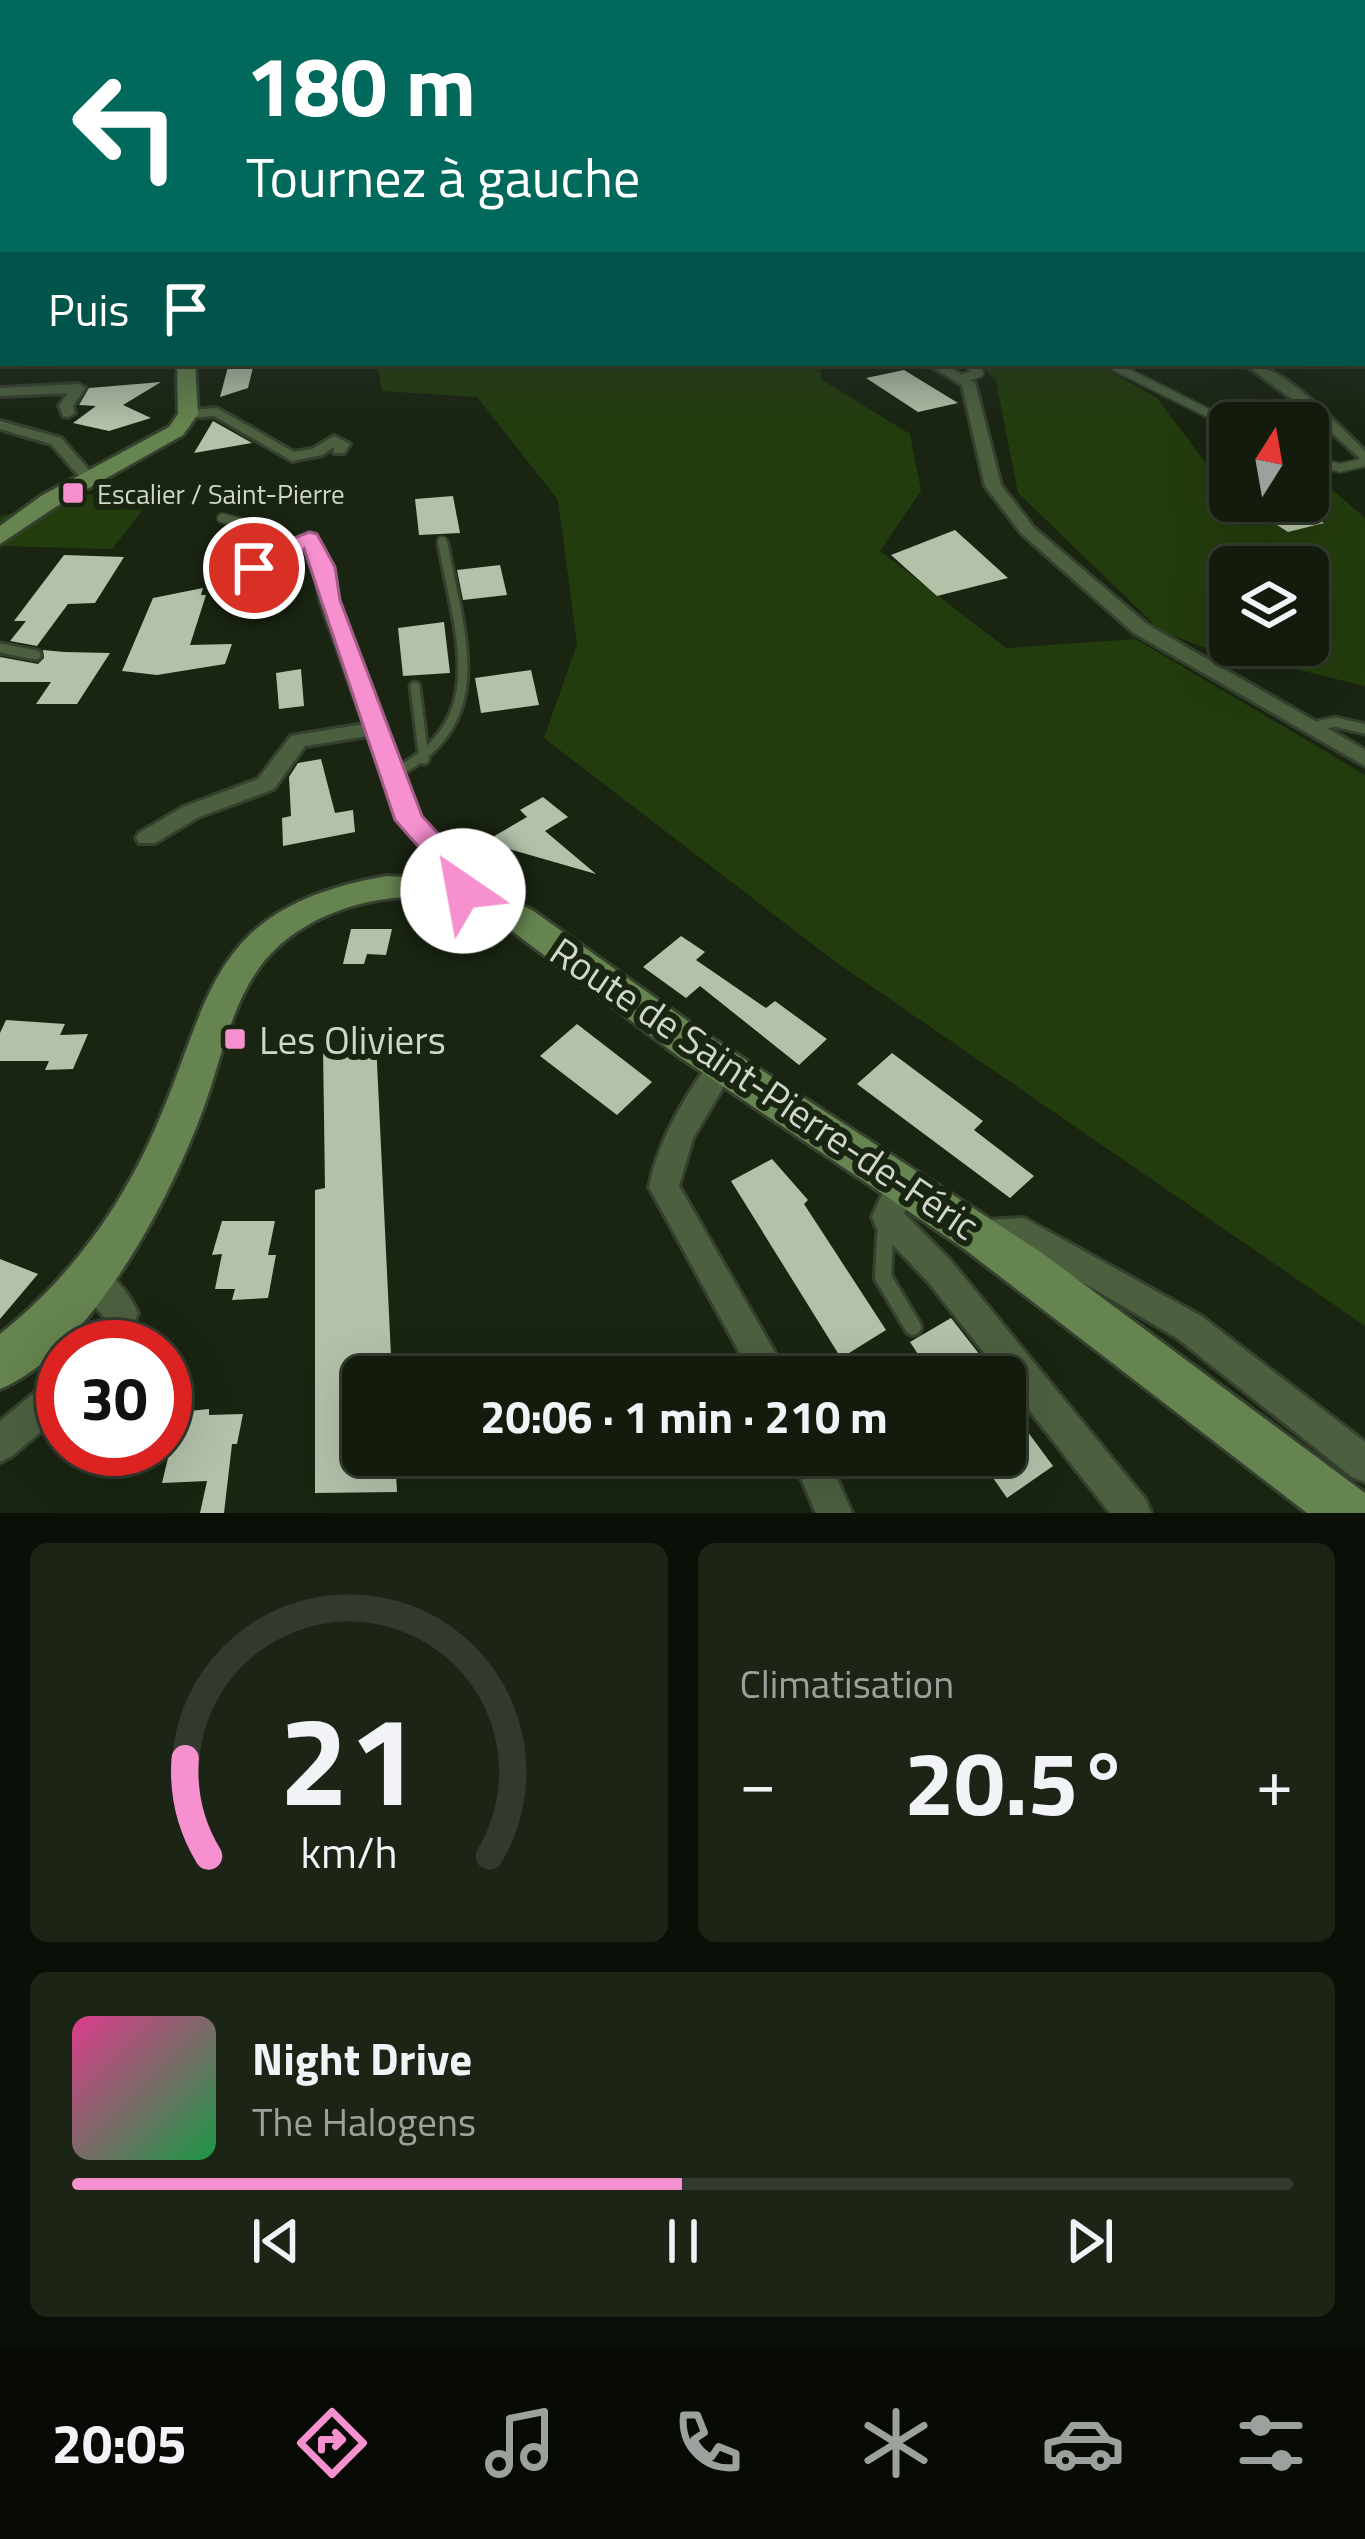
<!DOCTYPE html>
<html lang="fr">
<meta charset="utf-8">
<style>
:root{--surface:#131b0d;--page:#1c2416;--text:#f1f3f6;--muted:#9da19d;--line:#32392e;--accent:#f690cf}
body{margin:0;font-family:"Titillium Web",sans-serif;background:var(--page);color:var(--text);height:100vh;display:flex;flex-direction:column;font-size:45px;white-space:nowrap}
*{box-sizing:border-box;margin:0}
p{font-size:39px;color:var(--muted)}
.icon{flex:none;width:66px;height:66px;fill:none;stroke:currentColor;stroke-width:2;stroke-linecap:round;stroke-linejoin:round}
.map{position:relative;height:1513px;overflow:hidden}
.drawer{display:flex;flex-direction:column;gap:30px;padding:30px;background:#0a0f07;flex:1}
.drawer>*{flex:none}
.banner{position:absolute;left:0px;top:0px;width:1365px;height:366px;box-shadow:0 12px 48px #0002,0 0 0 3px var(--line);background:#00695c;color:#fff;overflow:hidden}
.needle{width:78px;rotate:11deg}
.buttons{position:absolute;left:1209px;top:402px;display:grid;gap:24px}
.buttons a{display:grid;place-items:center;width:120px;height:120px;border-radius:18px;background:var(--surface);box-shadow:0 12px 48px #0002,0 0 0 3px var(--line);font-size:60px}
.speed{position:absolute;left:36px;top:1320px;display:flex;gap:24px;font-size:60px;font-weight:700;text-align:center}
.speed>*{display:grid;place-content:center;width:156px;height:156px;border-radius:50%;background:var(--surface);box-shadow:0 12px 48px #0002,0 0 0 3px var(--line);line-height:1}
.speed .limit{border:18px solid #d22;background:#fff;color:#111}
.pin{position:absolute;display:grid;place-items:center;width:102px;height:102px;color:#fff;margin:-51px;border:6px solid #fff;border-radius:50%;box-shadow:0 3px 12px #0007}
.me{position:absolute;width:132px;margin:-66px;rotate:327deg;stroke-linejoin:round;filter:drop-shadow(0 0 9px #0008)}
.turn{display:flex;align-items:center;gap:42px;height:252px;padding:0 48px;font-size:54px}
.turn .icon{width:156px;height:156px;stroke-width:2.5}
.turn b{display:block;font-size:84px;line-height:102px}
.then{display:flex;align-items:center;height:114px;padding:0 48px;background:#0003;gap:24px;font-size:45px}
.big{font-size:90px;font-weight:700;line-height:1.1}
.drawer .tile{flex:1;display:flex;flex-direction:column;justify-content:center;gap:18px;min-width:0;padding:0 42px;border-radius:18px;background:var(--page)}
.drawer .dial{align-items:center;gap:0}
.dial svg{height:312px;overflow:visible;fill:none;stroke:var(--line);stroke-width:7;stroke-linecap:round;text-anchor:middle}
.dial text{fill:var(--text);stroke:none}
.song{display:flex;align-items:center;gap:36px}
.cover{width:144px;height:144px;border-radius:18px;background:linear-gradient(135deg,hsl(330 70% 55%),hsl(140 70% 35%))}
.played{height:12px;border-radius:6px;background:linear-gradient(90deg,var(--accent) 50%,var(--line) 50%)}
.keys{display:flex;justify-content:space-around;direction:ltr}
.heat{display:flex;justify-content:space-between;align-items:center;font-size:66px;direction:ltr}
.drawer .tiles{flex:1;display:grid;gap:30px;grid-template-columns:1fr 1fr}
.tile:last-child{grid-column:span 2}
.trip{position:absolute;left:342px;top:1356px;width:684px;height:120px;border-radius:18px;background:var(--surface);box-shadow:0 12px 48px #0002,0 0 0 3px var(--line);font-weight:700;line-height:120px;text-align:center}
.menu{display:flex;height:192px;justify-content:space-around;align-items:center;background:#080b05;color:var(--muted)}
.menu .icon{width:84px;height:84px}
.menu .on{color:var(--accent)}
.menu b{font-size:54px;color:var(--text)}
.map>svg:first-child{display:block}
</style>
<div class="map">
<svg width="1365" height="1513" viewBox="0 0 1365 1513">
<rect width="100%" height="100%" fill="#192411"/>
<g fill="#233c0d" fill-rule="evenodd">
<path d="M377 363H819L822 380 910 434 921 491 880 551 1006 648 1136 639 1365 775V1326L833 960 544 738 577 644 558 500 477 397 382 391Z"/>
<path d="M977 363H1096L1157 398 1220 482 1230 481V501H1308V479L1319 478 1365 518V686L1200 646 1161 631 1018 493 996 381ZM1230 567H1308V645H1230Z"/>
<path d="M72 492 149 502 112 549 0 546V516L49 506Z"/>
</g>
<g fill="#b3c1a9">
<path d="M229 363H254L248 388 220 397Z"/>
<path d="M904 370 958 403 918 412 866 378Z"/>
<path d="M161 382 123 405 151 418 109 431 73 423 96 406 79 405 89 388Z"/>
<path d="M213 421 252 443 194 453Z"/>
<path d="M453 496 460 533 419 535 415 499Z"/>
<path d="M1290 503 1324 523 1288 532 1255 511Z"/>
<path d="M955 530 1008 578 937 596 891 555Z"/>
<path d="M64 555 124 557 95 603 68 604 37 646 10 641 26 621H14Z"/>
<path d="M500 565 507 595 463 600 457 570Z"/>
<path d="M203 588 201 595H206L190 645 232 644 225 664 157 675 122 671 153 598Z"/>
<path d="M444 622 450 673 403 676 398 628Z"/>
<path d="M43 650 64 652 110 653 77 704H36L51 682H0V657L38 664 44 658Z"/>
<path d="M301 669 304 706 279 709 276 673Z"/>
<path d="M531 670 539 705 481 713 475 678Z"/>
<path d="M321 759 335 813 353 810 355 832 283 846 282 818 291 816 289 777 298 763Z"/>
<path d="M543 797 568 817 545 831 596 874 484 842 527 817 520 810Z"/>
<path d="M351 929H392L386 955 367 954 364 964H343Z"/>
<path d="M681 936 705 952 696 960 766 1008 775 1001 827 1039 799 1065 700 986 686 998 643 967Z"/>
<path d="M6 1020 65 1024 60 1035 88 1034 73 1069 45 1070 49 1061H0V1033Z"/>
<path d="M577 1024 652 1082 617 1115 540 1056Z"/>
<path d="M376 1042 392 1377H363V1455H395L397 1492 315 1493V1190L325 1188 323 1047Z"/>
<path d="M892 1053 983 1121 974 1130 1034 1176 1010 1198 857 1084Z"/>
<path d="M772 1159 808 1200 804 1204 886 1330 841 1358 731 1181Z"/>
<path d="M222 1221H275L268 1255H276L268 1298 232 1300 235 1289H215L222 1254 212 1255Z"/>
<path d="M0 1259 38 1274 0 1319Z"/>
<path d="M951 1318 987 1364 997 1377H933L910 1342Z"/>
<path d="M1005 1401 1053 1466 1007 1498 977 1455H1005Z"/>
<path d="M209 1409V1415L243 1414 237 1444H232L224 1513H200L207 1481 162 1483 179 1412Z"/>
</g>
<g fill="none" stroke-linecap="round" stroke-linejoin="round">
<g stroke="#36402f" stroke-width="12">
<g id="lane-far2">
<path d="M1108 363 1230 424"/>
<path d="M960 379 979 373 967 363"/>
<path d="M1308 459 1340 468 1365 462"/>
<path d="M222 518 260 527 257 547"/>
<path d="M442 541 443 547"/>
<path d="M292 547 309 538"/>
</g>
</g>
<g stroke="#36402f" stroke-width="15">
<g id="lane-far1">
<path d="M257 544 254 568H278L297 544"/>
<path d="M0 648 36 655"/>
<path d="M415 687 424 759"/>
<path d="M1313 727 1335 722 1365 729"/>
<path d="M391 775C496 724 460 638 443 544"/>
</g>
</g>
<g stroke="#36402f" stroke-width="22">
<path id="lane" d="M886 1221 883 1277 913 1327"/>
</g>
<g stroke="#36402f" stroke-width="6">
<g id="street">
<rect x="1362" y="278" width="3" height="8"/>
<path d="M926 363H942L975 383 1001 485 1034 528 1148 625 1365 750V766L1134 633 1022 534 985 486 962 385Z"/>
<path d="M1243 363C1282 363 1337 424 1365 451V463L1307 410Z"/>
<path d="M78 384 85 388 73 406 75 413 68 417 63 416 59 406 68 393 0 396V388Z"/>
<path d="M217 408 294 452 312 449 334 436 350 444 344 453H334V447L322 455 292 461 214 416 188 418 181 414 188 410Z"/>
<path d="M0 421 61 438 97 479 84 482 51 444 0 429Z"/>
<path d="M309 533 315 534 333 567 338 600 419 817 471 871 475 891 471 897H455L451 879 398 820 368 736 305 746 274 789 199 817 155 843H139L136 838 139 833 183 807 258 779 291 736 364 724 320 600 315 567 301 538Z"/>
<path d="M722 1055 732 1058 736 1066 693 1138 679 1186 789 1377H753L649 1187C659 1138 684 1099 712 1058Z"/>
<path d="M902 1170 913 1174 917 1183 904 1213 951 1261 1146 1500 1151 1513H1110L929 1283 876 1227 872 1217 891 1174Z"/>
<path d="M1024 1218 1201 1316 1365 1442V1482L1352 1477 1177 1338 1021 1246 986 1248 975 1244 971 1234 975 1224 986 1220Z"/>
<path d="M92 1264C111 1271 130 1294 138 1313L126 1347H92L104 1317 81 1290 76 1279 81 1268Z"/>
<path d="M63 1374V1413L12 1456 0 1462V1421L51 1379Z"/>
<path d="M791 1455H827L852 1513H816Z"/>
</g>
</g>
<g stroke="#36402f" stroke-width="6">
<g id="secondary">
<path d="M3 259V269L0 270V260Z"/>
<path d="M177 363H195L198 414 183 435 57 506 0 544V526L41 496 169 427 178 414Z"/>
<path d="M387 876 467 881 532 910 706 1034 1042 1253 1365 1493V1513H1307L963 1248 678 1056 508 928C492 919 476 908 458 903 393 884 299 911 259 968 231 1007 221 1059 205 1104 173 1194 92 1351 0 1389V1334C62 1285 112 1220 146 1149 215 1004 198 909 387 876Z"/>
</g>
</g>
<use href="#lane-far2" stroke="#4c603f" stroke-width="8"/>
<use href="#lane-far1" stroke="#4c603f" stroke-width="9"/>
<use href="#lane" stroke="#4c603f" stroke-width="16"/>
<use href="#street" fill="#4c603f" fill-rule="evenodd"/>
<use href="#secondary" fill="#65844f" fill-rule="evenodd"/>
</g>
<linearGradient id="sky" x2="0" y2="1"><stop stop-color="#0e1409"/><stop offset="0.5" stop-color="#384543"/><stop offset="1" stop-color="#384543" stop-opacity="0"/></linearGradient>
<rect width="1365" height="427" fill="url(#sky)"/>
<path fill="#f690cf" stroke="#a05e87" stroke-width="3" d="M309 532 317 534 335 567 340 600 422 816 478 877 474 899H452L448 880 395 820 304 549 286 573 254 575 243 568 272 561 284 542Z"/>
<g fill="#f690cf" stroke="#192411" stroke-width="4.5">
<rect x="61" y="481" width="24" height="24" rx="6"/>
<rect x="223" y="1027" width="24" height="24" rx="6"/>
</g>
<g text-anchor="middle" dominant-baseline="central" stroke-width="12" stroke-linejoin="round" paint-order="stroke">
<g font-size="27" fill="#cfd6ca" stroke="#192411" text-anchor="start">
<text x="97" y="493">Escalier / Saint-Pierre</text>
</g>
<g font-size="39" fill="#cfd6ca" stroke="#192411" text-anchor="start">
<text x="259" y="1039">Les Oliviers</text>
</g>
<g font-size="39" fill="#cfd6ca" stroke="#192411">
<text transform="translate(765 1088) rotate(34)">Route de Saint-Pierre-de-Féric</text>
</g>
</g>
</svg>
<div class="buttons">
<a><svg class="needle" viewBox="-14 -14 28 28"><path d="M0-13l5 13h-10z" fill="#e53935"/><path d="M0 13l5-13h-10z" fill="#9da19d"/></svg></a>
<a><svg class="icon" aria-label="layers" viewBox="0 0 24 24"><path d="M12 4l9 5-9 5-9-5zM3 14l9 5 9-5"/></svg></a>
</div>
<div class="speed"><div class="limit">30</div></div>
<div class="pin" style="left:254px;top:568px;background:#d93025"><svg class="icon" aria-label="arrive" viewBox="0 0 24 24"><path d="M6 21V4h12l-3 4 3 4H6"/></svg></div>
<svg class="me" style="left:463px;top:891px" viewBox="-20 -20 40 40"><circle r="19" fill="#fff"/><path d="M0-13L10 11 0 6-10 11z" fill="#f690cf"/></svg>
<div class="trip">20:06 · 1 min · 210 m</div>
<div class="banner">
<div class="turn"><svg class="icon" aria-label="left" viewBox="0 0 24 24"><path d="M17 20v-9H6M10 6l-5 5 5 5"/></svg><div><b>180 m</b>Tournez à gauche</div></div>
<div class="then">Puis<svg class="icon" aria-label="arrive" viewBox="0 0 24 24"><path d="M6 21V4h12l-3 4 3 4H6"/></svg></div>
</div>
</div>
<section class="drawer">
<div class="tiles">
<div class="tile dial"><svg viewBox="0 0 100 80">
<path d="M14 69A42 42 0 1 1 86 69"/>
<path d="M14 69A42 42 0 0 1 8 44" stroke="#f690cf"/>
<text x="50" y="56" font-size="32" font-weight="700">21</text>
<text x="50" y="72" font-size="11">km/h</text>
</svg></div>
<div class="tile"><p>Climatisation</p>
<div class="heat"><a>−</a><b class="big">20.5°</b><a>+</a></div>
</div>
<div class="tile">
<div class="song"><i class="cover"></i><div><b>Night Drive</b><p>The Halogens</p></div></div>
<div class="played"></div>
<div class="keys"><svg class="icon" aria-label="previous" viewBox="0 0 24 24"><path d="M18 5L8 12l10 7zM5 5v14"/></svg><svg class="icon" aria-label="pause" viewBox="0 0 24 24"><path d="M8 5v14M16 5v14"/></svg><svg class="icon" aria-label="next" viewBox="0 0 24 24"><path d="M6 5l10 7-10 7zM19 5v14"/></svg></div>
</div>
</div>
</section>
<nav class="menu">
<b>20:05</b>
<svg class="icon on" aria-label="directions" viewBox="0 0 24 24"><path d="M12 3l9 9-9 9-9-9zM9 14v-3h6M13 9l2 2-2 2"/></svg>
<svg class="icon" aria-label="music" viewBox="0 0 24 24"><path d="M9 18V5l10-2v13"/><circle cx="6" cy="18" r="3"/><circle cx="16" cy="16" r="3"/></svg>
<svg class="icon" aria-label="phone" viewBox="0 0 24 24"><path d="M5 4h4l2 5-3 2q2 4 5 5l2-3 5 2v4C11 20 4 13 5 4z"/></svg>
<svg class="icon" aria-label="climate" viewBox="0 0 24 24"><path d="M12 3v18M4 7l16 10M4 17L20 7"/></svg>
<svg class="icon" aria-label="car" viewBox="0 0 24 24"><path d="M5 17H2v-5l4-1 3-4h7l3 4 3 1v5h-3M9 17h6M6 11h13"/><circle cx="7" cy="17" r="2"/><circle cx="17" cy="17" r="2"/></svg>
<svg class="icon" aria-label="filters" viewBox="0 0 24 24"><path d="M4 7h16M4 17h16"/><circle cx="9" cy="7" r="2"/><circle cx="15" cy="17" r="2"/></svg>
</nav>
